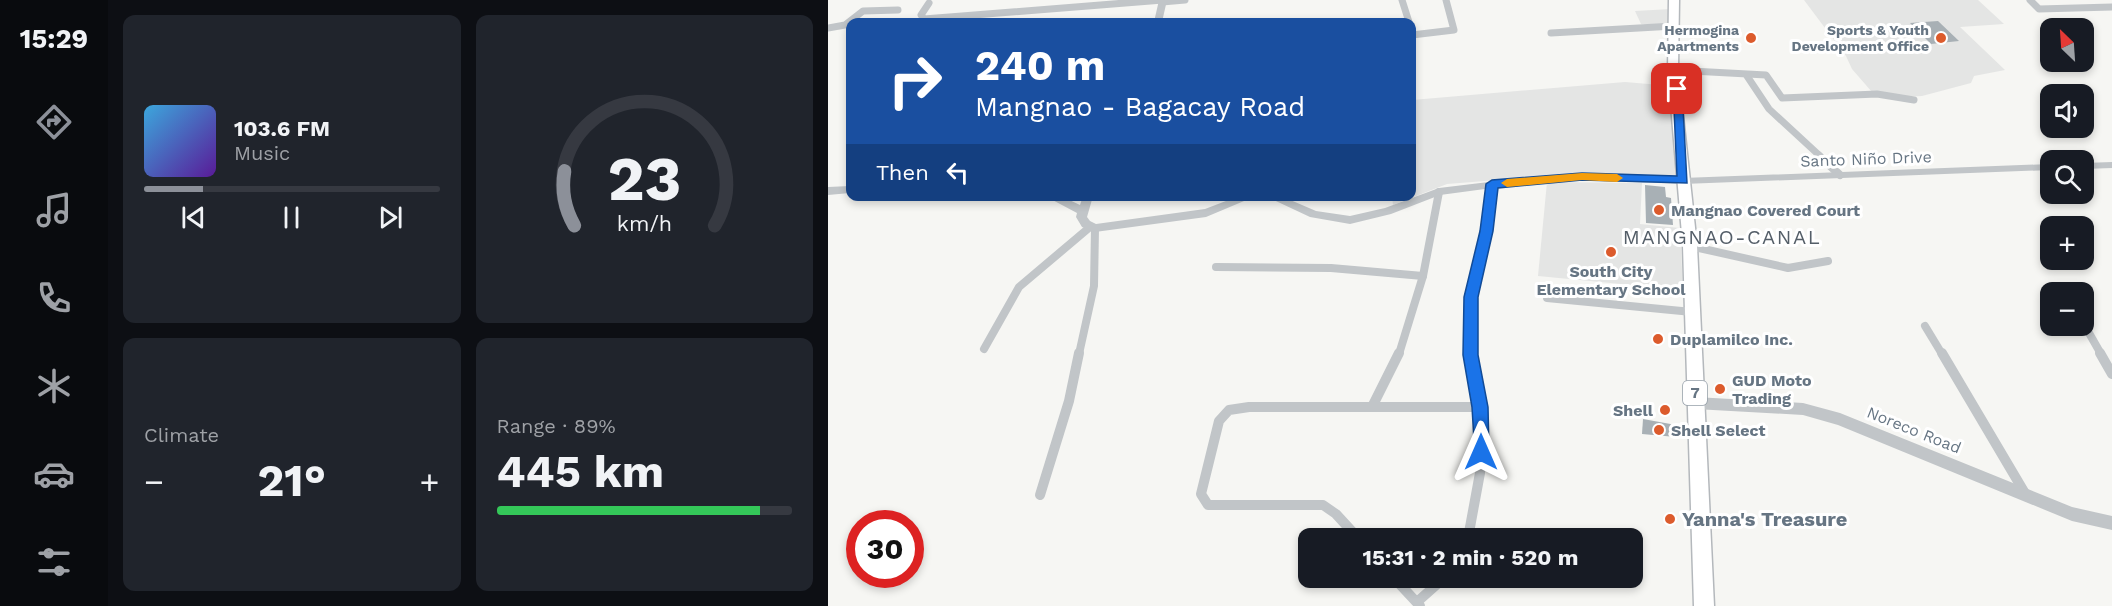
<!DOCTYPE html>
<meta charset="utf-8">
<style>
:root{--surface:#171b24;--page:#20242c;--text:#f1f3f6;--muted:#9ea1a6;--line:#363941;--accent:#8c9099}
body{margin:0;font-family:"Work Sans",sans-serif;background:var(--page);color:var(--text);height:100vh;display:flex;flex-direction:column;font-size:22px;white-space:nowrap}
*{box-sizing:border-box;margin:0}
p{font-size:20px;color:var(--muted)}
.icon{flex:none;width:33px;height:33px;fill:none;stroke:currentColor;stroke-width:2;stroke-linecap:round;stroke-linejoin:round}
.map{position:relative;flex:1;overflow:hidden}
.details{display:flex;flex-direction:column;gap:15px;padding:15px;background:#0d0f14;width:720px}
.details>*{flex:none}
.banner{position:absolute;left:18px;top:18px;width:570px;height:183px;border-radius:12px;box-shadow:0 3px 9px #0003;background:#1a4fa0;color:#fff;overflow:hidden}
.needle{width:39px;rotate:335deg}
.fabs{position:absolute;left:1212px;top:18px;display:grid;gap:12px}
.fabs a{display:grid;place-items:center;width:54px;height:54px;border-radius:12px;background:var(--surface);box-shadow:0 3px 9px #0003;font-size:30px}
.speed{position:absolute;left:18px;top:510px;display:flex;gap:12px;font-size:30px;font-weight:700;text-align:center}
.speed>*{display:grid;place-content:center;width:78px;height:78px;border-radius:50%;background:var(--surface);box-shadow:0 3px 9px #0003;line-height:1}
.speed .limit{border:9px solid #d22;background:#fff;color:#111}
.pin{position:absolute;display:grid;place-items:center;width:51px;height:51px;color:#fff;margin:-26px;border-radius:12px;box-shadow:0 3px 9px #0006}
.me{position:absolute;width:66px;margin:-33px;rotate:0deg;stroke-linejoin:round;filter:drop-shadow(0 0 4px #0008)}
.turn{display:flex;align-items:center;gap:21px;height:126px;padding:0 30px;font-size:27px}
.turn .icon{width:78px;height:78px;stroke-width:2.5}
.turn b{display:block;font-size:42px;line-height:51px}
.then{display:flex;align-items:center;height:57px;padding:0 30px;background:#0003;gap:12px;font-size:22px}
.big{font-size:45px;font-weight:700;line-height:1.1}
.details .card{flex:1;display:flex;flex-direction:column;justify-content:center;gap:9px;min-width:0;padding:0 21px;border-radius:12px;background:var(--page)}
.details .dial{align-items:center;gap:0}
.dial svg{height:156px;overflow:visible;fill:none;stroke:var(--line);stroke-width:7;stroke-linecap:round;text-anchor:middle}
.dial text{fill:var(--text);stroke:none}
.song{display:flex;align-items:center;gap:18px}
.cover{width:72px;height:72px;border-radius:9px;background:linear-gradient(135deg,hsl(200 70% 55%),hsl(270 70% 35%))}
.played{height:6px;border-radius:3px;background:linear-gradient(90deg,var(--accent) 20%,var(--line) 20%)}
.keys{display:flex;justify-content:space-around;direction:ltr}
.heat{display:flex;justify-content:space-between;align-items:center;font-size:33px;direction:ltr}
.charge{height:9px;border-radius:4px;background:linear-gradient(90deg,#34c759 89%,var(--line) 0)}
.details .tiles{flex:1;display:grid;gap:15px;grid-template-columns:repeat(2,1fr)}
.trip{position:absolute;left:470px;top:528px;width:345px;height:60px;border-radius:12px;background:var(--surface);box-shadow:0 3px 9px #0003;font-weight:700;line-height:60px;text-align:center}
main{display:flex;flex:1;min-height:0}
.menu{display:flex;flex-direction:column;width:108px;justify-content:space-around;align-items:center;background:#090b0e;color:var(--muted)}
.menu .icon{width:42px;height:42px}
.menu .current{color:var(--accent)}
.menu b{font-size:27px;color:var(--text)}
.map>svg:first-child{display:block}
</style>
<main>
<nav class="menu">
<b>15:29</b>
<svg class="icon current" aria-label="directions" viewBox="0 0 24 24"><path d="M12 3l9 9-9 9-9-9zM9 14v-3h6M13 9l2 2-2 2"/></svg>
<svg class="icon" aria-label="music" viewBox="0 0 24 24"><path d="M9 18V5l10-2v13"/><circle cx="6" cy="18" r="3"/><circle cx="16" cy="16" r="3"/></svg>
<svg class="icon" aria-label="phone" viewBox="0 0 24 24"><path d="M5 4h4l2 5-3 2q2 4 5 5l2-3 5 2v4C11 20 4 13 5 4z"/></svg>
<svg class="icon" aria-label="climate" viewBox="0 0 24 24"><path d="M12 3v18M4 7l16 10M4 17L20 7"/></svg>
<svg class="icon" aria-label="car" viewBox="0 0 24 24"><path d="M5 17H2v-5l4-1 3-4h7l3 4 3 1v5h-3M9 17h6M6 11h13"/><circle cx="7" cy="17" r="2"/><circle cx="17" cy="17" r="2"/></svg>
<svg class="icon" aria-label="filters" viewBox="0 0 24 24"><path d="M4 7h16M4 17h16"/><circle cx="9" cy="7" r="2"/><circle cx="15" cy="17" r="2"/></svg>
</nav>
<section class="details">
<div class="tiles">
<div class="card">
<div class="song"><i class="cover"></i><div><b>103.6 FM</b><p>Music</p></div></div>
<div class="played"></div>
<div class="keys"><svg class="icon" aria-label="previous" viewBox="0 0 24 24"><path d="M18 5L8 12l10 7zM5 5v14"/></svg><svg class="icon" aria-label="pause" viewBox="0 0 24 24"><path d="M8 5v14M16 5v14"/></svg><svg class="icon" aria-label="next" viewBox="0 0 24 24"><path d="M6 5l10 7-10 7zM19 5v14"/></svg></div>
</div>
<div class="card dial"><svg viewBox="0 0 100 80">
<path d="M14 69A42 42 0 1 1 86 69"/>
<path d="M14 69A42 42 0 0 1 9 41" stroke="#8c9099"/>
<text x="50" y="56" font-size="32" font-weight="700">23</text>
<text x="50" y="72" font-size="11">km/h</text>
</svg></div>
<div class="card"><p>Climate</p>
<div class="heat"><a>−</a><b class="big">21°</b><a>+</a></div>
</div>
<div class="card"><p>Range · 89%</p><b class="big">445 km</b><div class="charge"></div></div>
</div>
</section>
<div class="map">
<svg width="1284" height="606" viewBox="0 0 1284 606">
<rect width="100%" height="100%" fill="#f6f6f3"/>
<g fill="#e4e5e4">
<path d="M976 0H1150L1176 24 1132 27 1177 70 1146 76 1143 83 1094 96 1073 97 1044 92 1024 69 1018 56Z"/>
<path d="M843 9 844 23 833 25 813 24 807 11Z"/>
<path d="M797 82 844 86 849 177 743 174 619 184 565 205 564 197 584 196V100Z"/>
<path d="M719 182 814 183 812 224 852 228 855 290 710 276Z"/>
</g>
<g fill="#a8b0b5">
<path d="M1110 21 1131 41 1103 44 1082 23Z"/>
<path d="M817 185 837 187 838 197 843 198 845 225 818 223Z"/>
<path d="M815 419 848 425V437L814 434Z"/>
</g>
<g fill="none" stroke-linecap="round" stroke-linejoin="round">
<g stroke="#b4b8bc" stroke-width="3">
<path id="primary" d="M841 0H851L850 70 869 246 886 606H866L855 246 840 70Z"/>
</g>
<g stroke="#c1c5c8" stroke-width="7">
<path d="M574 0 581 22"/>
<path d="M1202 0 1211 9 1284 7"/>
<path d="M334 2 357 0"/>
<path d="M101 3 93 15 96 19 335 0"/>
<path d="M0 28 17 25 35 11 70 10"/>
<path d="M723 33 846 26"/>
<path d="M584 35 626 30 618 0"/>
<path d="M845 70 938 75 954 98 1049 94 1086 100"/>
<path d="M919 76 941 109 992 156"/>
</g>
<g stroke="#c1c5c8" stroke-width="8">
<path d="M990 155 1012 175"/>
<path d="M862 246 960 268 1000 261"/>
<path d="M388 267 503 268 595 276"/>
<path d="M719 298 864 312"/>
<path d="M1097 326 1114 354"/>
<path d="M1257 326 1273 354"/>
<path d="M156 349 191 287 262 227"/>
<path d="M251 354 266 286 267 228"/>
<path d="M571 354 595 276 611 192"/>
<path d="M642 354 643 297 659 231 664 184"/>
</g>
<g stroke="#c1c5c8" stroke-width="10">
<path d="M1114 353 1198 495"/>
<path d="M1272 353 1284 374"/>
<path d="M544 407 571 353"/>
<path d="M212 495 241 401 251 353"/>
<path d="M530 538 508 514 495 505H380L373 494 391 421 401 410 421 407H652L642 353"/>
<path d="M640 538 652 473V407"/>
<path d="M566 578 592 606"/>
<path d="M589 602 616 578"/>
</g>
<g fill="#c1c5c8" fill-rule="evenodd">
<path d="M331 0H339L334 22H326Z"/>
<path d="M1284 162V168L1256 169V163Z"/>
<path d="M1222 164V170L855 184 754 180 710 182 612 195 563 214 522 224 482 217 437 196H453L488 211 522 216 557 208 611 188 710 176 754 174 855 178Z"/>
<path d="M22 186V193L0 195V187Z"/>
<path d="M217 196H233L252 205 255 196H265L259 217 262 221 268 224 377 209 411 196H428L378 217 267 232 254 227 248 217 249 213Z"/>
<path d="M867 397 975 403 1012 413 1244 507 1284 516V530L1244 521 1010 425 975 415 867 409 862 407 860 403 862 399Z"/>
</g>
<use href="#primary" fill="#fff" fill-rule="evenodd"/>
</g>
<path fill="#1a73e8" stroke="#114b97" stroke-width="1.5" d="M845 86 854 89 859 183 754 180 670 188 665 231 650 297V355L660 407 661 452 659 457 653 459 647 457 644 407 635 355 636 297 652 231 658 184 664 180 754 173 849 176Z"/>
<path fill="#f59e0b" d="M754 173 789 174 795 178 789 182 754 180 679 187 673 183 679 179Z"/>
<g fill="#dc5b2c" stroke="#fff" stroke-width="2">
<circle cx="923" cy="38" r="6"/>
<circle cx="1113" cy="38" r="6"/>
<circle cx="831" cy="210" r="6"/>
<circle cx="783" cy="252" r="6"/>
<circle cx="830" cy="339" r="6"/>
<circle cx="892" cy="389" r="6"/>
<circle cx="837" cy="410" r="6"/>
<circle cx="831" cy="430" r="6"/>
<circle cx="842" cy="519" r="6"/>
</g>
<g text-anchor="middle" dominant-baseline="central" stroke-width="6" stroke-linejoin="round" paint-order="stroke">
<g font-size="14" font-weight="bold" fill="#667583" stroke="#fff" text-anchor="end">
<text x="911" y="30">Hermogina<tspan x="911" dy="16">Apartments</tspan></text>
<text x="1101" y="30">Sports &amp; Youth<tspan x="1101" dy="16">Development Office</tspan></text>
</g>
<rect fill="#fff" stroke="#949ea8" stroke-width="1.5" x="855" y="381" width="24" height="24" rx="4.5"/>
<g font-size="15" font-weight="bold" fill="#667583">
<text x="867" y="393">7</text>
</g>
<g font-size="16" fill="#667583" stroke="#fff">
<text transform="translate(1038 159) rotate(-2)">Santo Niño Drive</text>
<text transform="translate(1086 430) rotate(22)">Noreco Road</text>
</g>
<g font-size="16" font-weight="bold" fill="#667583" stroke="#fff" text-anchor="start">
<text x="843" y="210">Mangnao Covered Court</text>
<text x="783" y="271" text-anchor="middle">South City<tspan x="783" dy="18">Elementary School</tspan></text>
<text x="842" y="339">Duplamilco Inc.</text>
<text x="904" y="380">GUD Moto<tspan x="904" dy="18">Trading</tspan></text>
<text x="825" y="410" text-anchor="end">Shell</text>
<text x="843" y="430">Shell Select</text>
</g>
<g font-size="20" letter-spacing="1.5" fill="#545e68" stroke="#fff">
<text x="894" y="237">MANGNAO-CANAL</text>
</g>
<g font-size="20" font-weight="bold" fill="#667583" stroke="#fff" text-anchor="start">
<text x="854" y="519">Yanna's Treasure</text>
</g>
</g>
</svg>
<div class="fabs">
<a><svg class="needle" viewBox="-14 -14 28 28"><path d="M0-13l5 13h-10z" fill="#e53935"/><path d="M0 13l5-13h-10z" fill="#9ea1a6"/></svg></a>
<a><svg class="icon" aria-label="sound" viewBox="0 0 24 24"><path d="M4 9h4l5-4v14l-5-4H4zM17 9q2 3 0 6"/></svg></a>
<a><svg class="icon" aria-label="search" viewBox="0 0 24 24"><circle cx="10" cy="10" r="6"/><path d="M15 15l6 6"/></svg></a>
<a>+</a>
<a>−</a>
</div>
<div class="speed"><div class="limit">30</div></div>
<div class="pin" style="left:849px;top:89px;background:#d93025"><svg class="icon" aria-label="arrive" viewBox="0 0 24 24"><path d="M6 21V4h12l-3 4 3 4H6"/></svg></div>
<svg class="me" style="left:653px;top:452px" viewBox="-20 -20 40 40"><path d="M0-17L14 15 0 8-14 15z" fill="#1a73e8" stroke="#fff" stroke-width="4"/></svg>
<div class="trip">15:31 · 2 min · 520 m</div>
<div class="banner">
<div class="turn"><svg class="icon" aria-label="right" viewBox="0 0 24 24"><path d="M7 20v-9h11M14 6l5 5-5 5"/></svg><div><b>240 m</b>Mangnao - Bagacay Road</div></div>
<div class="then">Then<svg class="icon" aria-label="left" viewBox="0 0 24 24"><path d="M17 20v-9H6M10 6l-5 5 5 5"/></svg></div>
</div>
</div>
</main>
